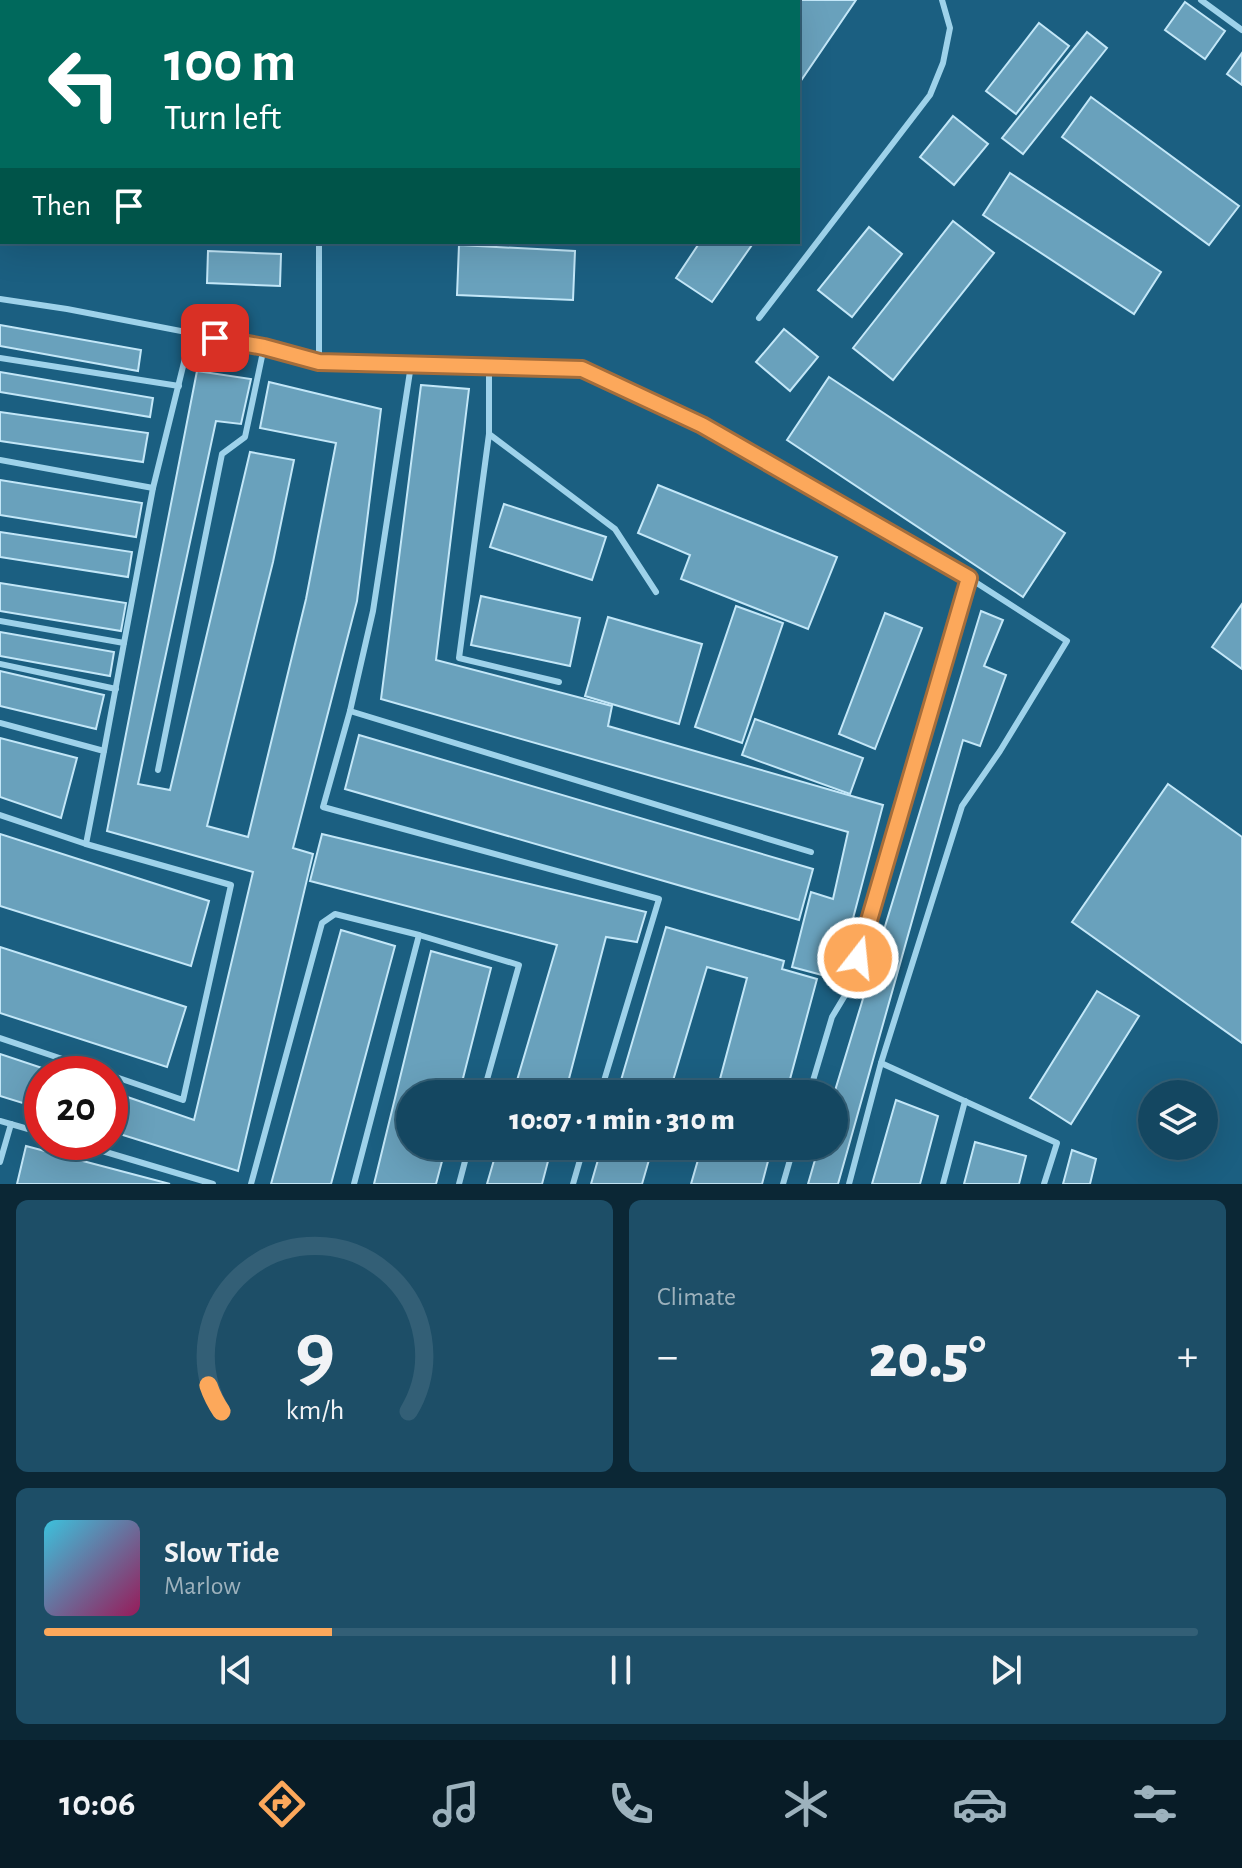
<!DOCTYPE html>
<meta charset="utf-8">
<style>
:root{--surface:#144761;--page:#1d4e67;--text:#f1f3f6;--muted:#9db2bd;--line:#335f76;--accent:#fca85b}
body{margin:0;font-family:"Alegreya Sans",sans-serif;background:var(--page);color:var(--text);height:100vh;display:flex;flex-direction:column;font-size:30px;white-space:nowrap}
*{box-sizing:border-box;margin:0}
p{font-size:26px;color:var(--muted)}
.icon{flex:none;width:44px;height:44px;fill:none;stroke:currentColor;stroke-width:2;stroke-linecap:round;stroke-linejoin:round}
.map{position:relative;height:1184px;overflow:hidden}
.drawer{display:flex;flex-direction:column;gap:16px;padding:16px;background:#0b2735;flex:1}
.drawer>*{flex:none}
.hud{position:absolute;left:0px;top:0px;width:800px;height:244px;box-shadow:0 8px 32px #0002,0 0 0 2px var(--line);background:#00695c;color:#fff;overflow:hidden}
.controls{position:absolute;left:1138px;top:1080px;display:grid;gap:16px}
.controls a{display:grid;place-items:center;width:80px;height:80px;border-radius:50%;background:var(--surface);box-shadow:0 8px 32px #0002,0 0 0 2px var(--line);font-size:40px}
.speed{position:absolute;left:24px;top:1056px;display:flex;gap:16px;font-size:40px;font-weight:700;text-align:center}
.speed>*{display:grid;place-content:center;width:104px;height:104px;border-radius:50%;background:var(--surface);box-shadow:0 8px 32px #0002,0 0 0 2px var(--line);line-height:1}
.speed .limit{border:12px solid #d22;background:#fff;color:#111}
.pin{position:absolute;display:grid;place-items:center;width:68px;height:68px;color:#fff;margin:-34px;border-radius:16px;box-shadow:0 4px 12px #0006}
.me{position:absolute;width:88px;margin:-44px;rotate:16deg;stroke-linejoin:round;filter:drop-shadow(0 0 6px #0008)}
.turn{display:flex;align-items:center;gap:28px;height:168px;padding:0 32px;font-size:36px}
.turn .icon{width:104px;height:104px;stroke-width:2.5}
.turn b{display:block;font-size:56px;line-height:68px}
.then{display:flex;align-items:center;height:76px;padding:0 32px;background:#0003;gap:16px;font-size:30px}
.big{font-size:60px;font-weight:800;line-height:1.1}
.drawer .card{flex:1;display:flex;flex-direction:column;justify-content:center;gap:12px;min-width:0;padding:0 28px;border-radius:12px;background:var(--page)}
.drawer .dial{align-items:center;gap:0}
.dial svg{height:208px;overflow:visible;fill:none;stroke:var(--line);stroke-width:7;stroke-linecap:round;text-anchor:middle}
.dial text{fill:var(--text);stroke:none}
.song{display:flex;align-items:center;gap:24px}
.cover{width:96px;height:96px;border-radius:12px;background:linear-gradient(135deg,hsl(190 70% 55%),hsl(330 70% 35%))}
.played{height:8px;border-radius:4px;background:linear-gradient(90deg,var(--accent) 25%,var(--line) 25%)}
.keys{display:flex;justify-content:space-around;direction:ltr}
.heat{display:flex;justify-content:space-between;align-items:center;font-size:44px;direction:ltr}
.drawer .tiles{flex:1;display:grid;gap:16px;grid-template-columns:1fr 1fr}
.card:last-child{grid-column:span 2}
.trip{position:absolute;left:396px;top:1080px;width:452px;height:80px;border-radius:40px;background:var(--surface);box-shadow:0 8px 32px #0002,0 0 0 2px var(--line);font-weight:800;line-height:80px;text-align:center}
.tabs{display:flex;height:128px;justify-content:space-around;align-items:center;background:#081c27;color:var(--muted)}
.tabs .icon{width:56px;height:56px}
.tabs .active{color:var(--accent)}
.tabs b{font-size:36px;color:var(--text)}
.map>svg:first-child{display:block}
</style>
<div class="map">
<svg width="1242" height="1184" viewBox="0 0 1242 1184">
<rect width="100%" height="100%" fill="#1b5f81"/>
<g fill="#69a1bc" stroke="#c3e7f8" stroke-width="2">
<path d="M247 0H377L246 2Z"/>
<path d="M768 0H856L798 85V2H767Z"/>
<path d="M1185 2 1225 31 1205 59 1165 30Z"/>
<path d="M1039 23 1069 46 1016 114 986 91Z"/>
<path d="M1087 32 1107 48 1023 154 1002 138Z"/>
<path d="M1242 53V85L1227 74Z"/>
<path d="M1091 97 1239 206 1209 245 1062 137Z"/>
<path d="M953 116 988 144 954 185 920 157Z"/>
<path d="M1010 173 1161 272 1134 314 983 215Z"/>
<path d="M953 221 994 253 893 380 853 348Z"/>
<path d="M869 227 902 254 852 317 818 290Z"/>
<path d="M700 242H754L712 302 676 278Z"/>
<path d="M459 245 575 251 573 300 457 295Z"/>
<path d="M208 251 281 254 280 286 207 283Z"/>
<path d="M0 325 141 350 138 371 0 346Z"/>
<path d="M784 329 818 357 790 391 756 362Z"/>
<path d="M197 371 251 379 241 424 216 421 138 784 170 790 250 452 294 460 273 562 207 826 248 837 306 599 336 443 260 428 269 382 381 409 357 601 293 848 313 854 238 1171 110 1131V1091L194 1120 253 872 107 831Z"/>
<path d="M0 372 153 398 150 417 0 392Z"/>
<path d="M829 377 1065 533 1023 597 787 440Z"/>
<path d="M421 385 469 389 436 660 612 706 608 726 883 805 837 979 792 967 811 892 833 899 848 832 381 699Z"/>
<path d="M0 412 148 433 143 462 0 441Z"/>
<path d="M0 480 142 503 136 537 0 515Z"/>
<path d="M658 485 837 557 808 629 681 579 690 555 638 533Z"/>
<path d="M504 504 606 537 592 580 490 547Z"/>
<path d="M0 532 132 552 128 577 0 557Z"/>
<path d="M0 583 126 603 121 631 0 611Z"/>
<path d="M481 596 580 618 570 666 471 645Z"/>
<path d="M1242 604V669L1212 647Z"/>
<path d="M736 606 783 623 742 743 695 727Z"/>
<path d="M981 611 1003 620 984 666 1006 675 980 746 963 740 838 1184H808L819 1146H834V1094Z"/>
<path d="M885 613 922 628 875 749 839 734Z"/>
<path d="M608 617 702 644 679 724 585 696Z"/>
<path d="M0 632 114 652 110 676 0 656Z"/>
<path d="M0 671 104 695 96 729 0 706Z"/>
<path d="M755 719 863 758 850 794 742 755Z"/>
<path d="M359 735 813 869 799 920 345 789Z"/>
<path d="M0 738 77 758 61 818 0 797Z"/>
<path d="M1168 784 1242 837V1043L1072 922Z"/>
<path d="M0 834 209 901 191 966 0 906Z"/>
<path d="M322 834 646 912 637 942 606 937 565 1094H513L557 945 310 881Z"/>
<path d="M666 927 784 961 782 969 817 979 786 1094H716L747 978 707 967 669 1094H617Z"/>
<path d="M341 930 395 946 331 1184H271Z"/>
<path d="M0 947 186 1007 167 1067 0 1013Z"/>
<path d="M431 951 491 968 459 1094H410V1146H446L436 1184H374Z"/>
<path d="M1097 991 1139 1016 1071 1124 1030 1098Z"/>
<path d="M0 1054 60 1074H42V1109L0 1096Z"/>
<path d="M896 1100 938 1116 920 1184H872Z"/>
<path d="M975 1142 1026 1156 1019 1184H964Z"/>
<path d="M26 1146 170 1184H17Z"/>
<path d="M498 1146H552L542 1184H487Z"/>
<path d="M602 1146H653L642 1184H591Z"/>
<path d="M702 1146H772L762 1184H691Z"/>
<path d="M1072 1150 1096 1159 1090 1184H1063Z"/>
</g>
<g fill="none" stroke-linecap="round" stroke-linejoin="round">
<g stroke="#9ed2ea" stroke-width="6">
<path d="M1201 0 1242 30"/>
<path d="M719 2 720 0"/>
<path d="M0 69H2"/>
<path d="M319 242V362"/>
<path d="M0 299 67 309 264 347 319 362 582 369 702 425 969 578 1067 641 1000 751 962 806 881 1063"/>
<path d="M759 318 930 95 943 63 950 28 942 0"/>
<path d="M0 358 179 386"/>
<path d="M411 365 373 611 350 711 323 807 659 899 600 1094"/>
<path d="M489 367V434L615 529 656 592"/>
<path d="M489 434 459 658 559 682"/>
<path d="M0 460 153 488 191 334"/>
<path d="M0 621 124 643 104 751"/>
<path d="M124 643 153 488"/>
<path d="M0 664 116 689"/>
<path d="M350 711 811 852"/>
<path d="M0 723 104 751 86 844"/>
<path d="M158 770 222 454 245 437 264 347"/>
<path d="M0 815 86 844 231 885 183 1100 110 1075"/>
<path d="M0 1038 107 1074"/>
<path d="M809 1094 832 1017 850 987 969 578"/>
<path d="M0 1121 42 1133"/>
<path d="M72 1142 213 1184"/>
<path d="M0 1162 11 1124"/>
<path d="M251 1184 322 923 335 914 419 935 519 965 483 1094"/>
<path d="M354 1184 419 935"/>
<path d="M459 1184 469 1146"/>
<path d="M573 1184 584 1146"/>
<path d="M783 1184 794 1146"/>
<path d="M849 1184 881 1063 1057 1143 1044 1184"/>
<path d="M943 1184 965 1101"/>
</g>
</g>
<g fill="none" stroke-linecap="round" stroke-linejoin="round">
<g stroke="#a46d3b" stroke-width="20">
<path id="route" d="M215 338 264 347 319 362 582 369 702 425 969 578 858 958"/>
</g>
<use href="#route" stroke="#fca85b" stroke-width="14"/>
</g>
</svg>
<div class="controls">
<a><svg class="icon" aria-label="layers" viewBox="0 0 24 24"><path d="M12 4l9 5-9 5-9-5zM3 14l9 5 9-5"/></svg></a>
</div>
<div class="speed"><div class="limit">20</div></div>
<div class="pin" style="left:215px;top:338px;background:#d93025"><svg class="icon" aria-label="arrive" viewBox="0 0 24 24"><path d="M6 21V4h12l-3 4 3 4H6"/></svg></div>
<svg class="me" style="left:858px;top:958px" viewBox="-20 -20 40 40"><circle r="17" fill="#fca85b" stroke="#fff" stroke-width="3"/><path d="M0-11L8 9 0 5-8 9z" fill="#fff"/></svg>
<div class="trip">10:07 · 1 min · 310 m</div>
<div class="hud">
<div class="turn"><svg class="icon" aria-label="left" viewBox="0 0 24 24"><path d="M17 20v-9H6M10 6l-5 5 5 5"/></svg><div><b>100 m</b>Turn left</div></div>
<div class="then">Then<svg class="icon" aria-label="arrive" viewBox="0 0 24 24"><path d="M6 21V4h12l-3 4 3 4H6"/></svg></div>
</div>
</div>
<section class="drawer">
<div class="tiles">
<div class="card dial"><svg viewBox="0 0 100 80">
<path d="M14 69A42 42 0 1 1 86 69"/>
<path d="M14 69A42 42 0 0 1 9 59" stroke="#fca85b"/>
<text x="50" y="56" font-size="32" font-weight="700">9</text>
<text x="50" y="72" font-size="11">km/h</text>
</svg></div>
<div class="card"><p>Climate</p>
<div class="heat"><a>−</a><b class="big">20.5°</b><a>+</a></div>
</div>
<div class="card">
<div class="song"><i class="cover"></i><div><b>Slow Tide</b><p>Marlow</p></div></div>
<div class="played"></div>
<div class="keys"><svg class="icon" aria-label="previous" viewBox="0 0 24 24"><path d="M18 5L8 12l10 7zM5 5v14"/></svg><svg class="icon" aria-label="pause" viewBox="0 0 24 24"><path d="M8 5v14M16 5v14"/></svg><svg class="icon" aria-label="next" viewBox="0 0 24 24"><path d="M6 5l10 7-10 7zM19 5v14"/></svg></div>
</div>
</div>
</section>
<nav class="tabs">
<b>10:06</b>
<svg class="icon active" aria-label="directions" viewBox="0 0 24 24"><path d="M12 3l9 9-9 9-9-9zM9 14v-3h6M13 9l2 2-2 2"/></svg>
<svg class="icon" aria-label="music" viewBox="0 0 24 24"><path d="M9 18V5l10-2v13"/><circle cx="6" cy="18" r="3"/><circle cx="16" cy="16" r="3"/></svg>
<svg class="icon" aria-label="phone" viewBox="0 0 24 24"><path d="M5 4h4l2 5-3 2q2 4 5 5l2-3 5 2v4C11 20 4 13 5 4z"/></svg>
<svg class="icon" aria-label="climate" viewBox="0 0 24 24"><path d="M12 3v18M4 7l16 10M4 17L20 7"/></svg>
<svg class="icon" aria-label="car" viewBox="0 0 24 24"><path d="M5 17H2v-5l4-1 3-4h7l3 4 3 1v5h-3M9 17h6M6 11h13"/><circle cx="7" cy="17" r="2"/><circle cx="17" cy="17" r="2"/></svg>
<svg class="icon" aria-label="filters" viewBox="0 0 24 24"><path d="M4 7h16M4 17h16"/><circle cx="9" cy="7" r="2"/><circle cx="15" cy="17" r="2"/></svg>
</nav>
